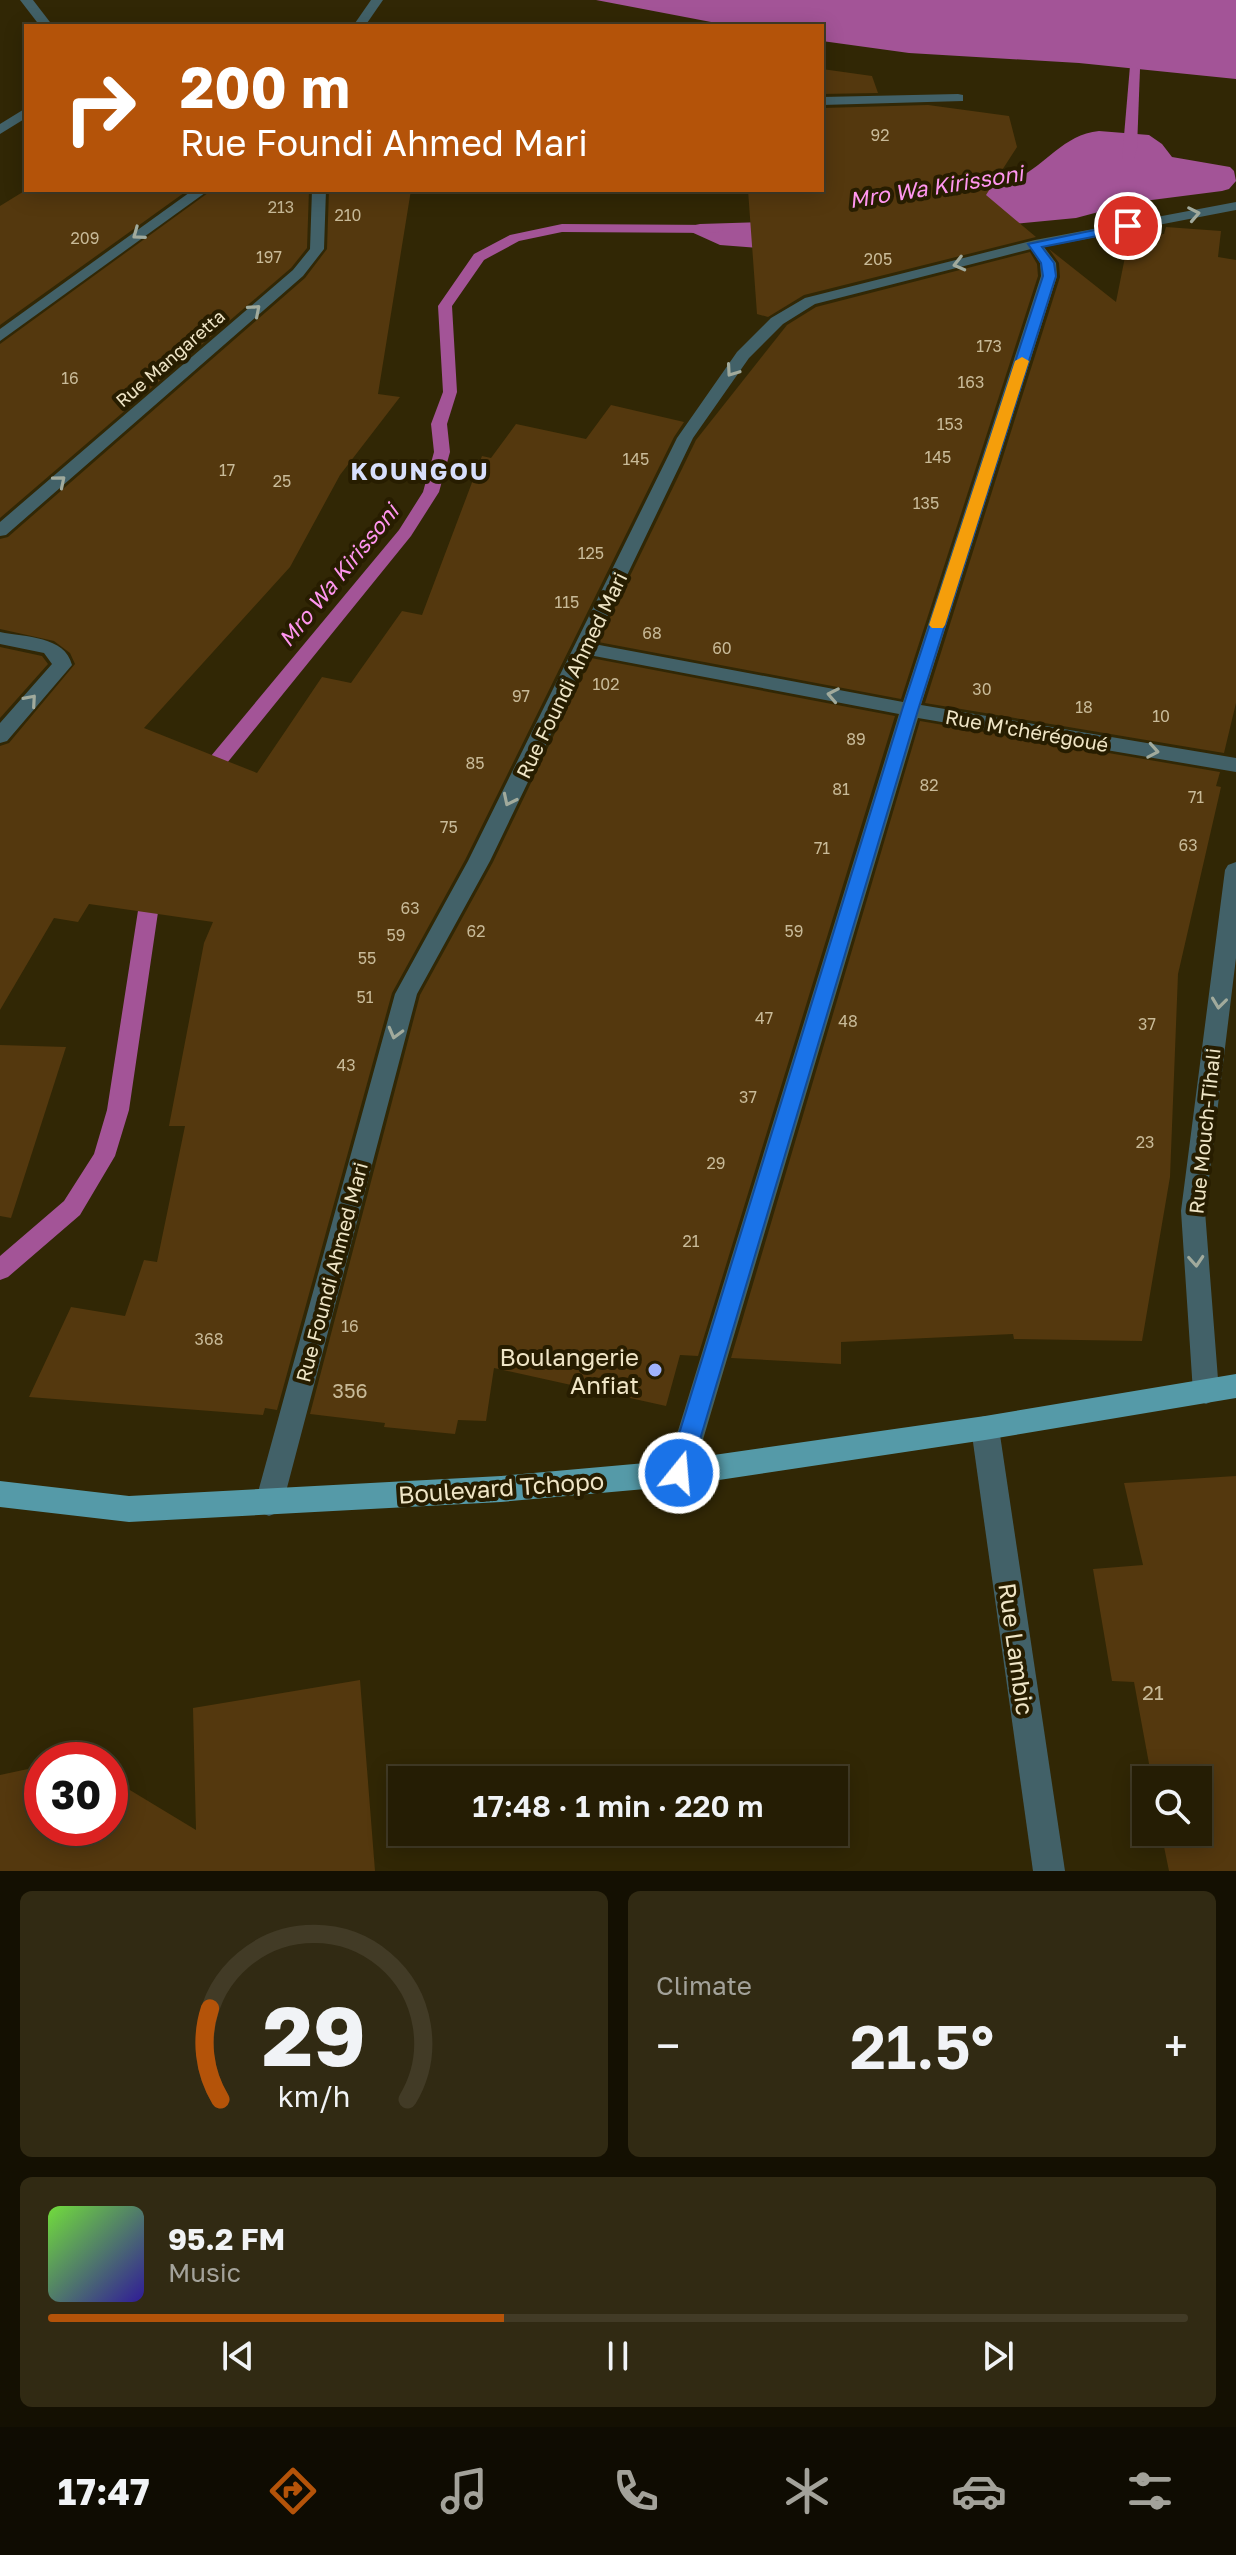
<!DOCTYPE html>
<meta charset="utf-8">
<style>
:root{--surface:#251d04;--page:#312a13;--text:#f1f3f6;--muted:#a3a29a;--line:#423b26;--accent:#b45309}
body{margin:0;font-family:"Golos Text",sans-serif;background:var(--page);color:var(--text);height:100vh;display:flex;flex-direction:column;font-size:30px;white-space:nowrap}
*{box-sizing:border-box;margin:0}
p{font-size:26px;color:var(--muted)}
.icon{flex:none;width:44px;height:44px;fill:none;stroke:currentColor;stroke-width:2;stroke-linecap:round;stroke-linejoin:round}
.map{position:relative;height:1871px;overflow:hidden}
.drawer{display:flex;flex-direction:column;gap:20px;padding:20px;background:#141002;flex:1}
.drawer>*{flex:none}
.guide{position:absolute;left:24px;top:24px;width:800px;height:168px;border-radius:0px;box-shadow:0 4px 20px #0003,0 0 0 2px var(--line);background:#b45309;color:#fff;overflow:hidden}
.controls{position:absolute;left:1132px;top:1766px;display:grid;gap:16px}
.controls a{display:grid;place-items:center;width:80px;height:80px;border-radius:0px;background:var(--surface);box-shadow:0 4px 20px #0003,0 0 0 2px var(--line);font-size:40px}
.speed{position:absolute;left:24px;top:1742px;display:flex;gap:16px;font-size:40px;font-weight:700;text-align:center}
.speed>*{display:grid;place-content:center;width:104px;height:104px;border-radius:50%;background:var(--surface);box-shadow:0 4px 20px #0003,0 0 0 2px var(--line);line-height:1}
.speed .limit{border:12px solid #d22;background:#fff;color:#111}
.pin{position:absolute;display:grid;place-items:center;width:68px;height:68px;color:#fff;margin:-34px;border:4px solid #fff;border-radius:50%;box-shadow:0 2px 8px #0007}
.me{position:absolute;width:88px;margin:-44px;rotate:17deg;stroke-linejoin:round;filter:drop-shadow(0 0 6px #0008)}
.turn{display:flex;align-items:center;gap:28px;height:168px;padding:0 24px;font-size:36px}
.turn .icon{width:104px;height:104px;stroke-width:2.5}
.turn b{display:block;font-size:56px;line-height:68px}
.big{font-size:60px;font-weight:600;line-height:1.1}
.drawer .card{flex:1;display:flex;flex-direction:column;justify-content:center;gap:12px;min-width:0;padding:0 28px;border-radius:12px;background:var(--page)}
.drawer .dial{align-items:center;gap:0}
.dial svg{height:208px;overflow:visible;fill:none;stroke:var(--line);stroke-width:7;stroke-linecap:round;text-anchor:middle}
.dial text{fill:var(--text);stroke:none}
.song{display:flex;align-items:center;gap:24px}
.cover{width:96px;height:96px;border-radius:12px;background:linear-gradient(135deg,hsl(100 70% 55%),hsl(250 70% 35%))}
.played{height:8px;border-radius:4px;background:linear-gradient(90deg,var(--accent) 40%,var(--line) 40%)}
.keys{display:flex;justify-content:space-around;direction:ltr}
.heat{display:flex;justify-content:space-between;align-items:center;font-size:44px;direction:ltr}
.drawer .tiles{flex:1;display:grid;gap:20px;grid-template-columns:1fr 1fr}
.card:last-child{grid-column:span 2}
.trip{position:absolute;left:388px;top:1766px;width:460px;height:80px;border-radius:0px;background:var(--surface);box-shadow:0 4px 20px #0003,0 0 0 2px var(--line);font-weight:600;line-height:80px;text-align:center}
.menu{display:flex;height:128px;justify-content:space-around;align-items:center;background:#0f0c02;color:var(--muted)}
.menu .icon{width:56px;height:56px}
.menu .on{color:var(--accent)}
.menu b{font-size:36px;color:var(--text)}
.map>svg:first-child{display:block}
</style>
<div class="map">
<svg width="1236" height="1871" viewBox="0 0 1236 1871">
<rect width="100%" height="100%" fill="#312705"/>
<g fill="#a35497">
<path d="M596 0H1236V79L1079 63 909 53 822 41V26H732Z"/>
<path d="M1099 131 1149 135 1162 144 1172 157 1230 167 1234 171 1236 181 1229 189 1222 191 1136 202 1076 218 759 248 720 245 689 231 691 226 700 224 765 222 1011 181C1045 168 1061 135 1099 131Z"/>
</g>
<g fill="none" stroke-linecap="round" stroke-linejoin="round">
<g fill="#a35497" fill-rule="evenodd">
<path d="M1130 66 1140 69 1137 148 1134 159 1128 163 1122 159Z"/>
<path d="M562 224 717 225 724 229 717 233 562 232 519 241 484 260 452 306 457 392 447 424 450 452 439 492 411 536 210 784H196L194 779 196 774 399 530 423 492 434 452 431 424 443 392 438 306 474 254 510 235Z"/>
<path d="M152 878 162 885 129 1110 115 1156 80 1215 8 1277 0 1280V1256L64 1201 94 1154 107 1110 142 885Z"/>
</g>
</g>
<g fill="#54380e">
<path d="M822 69 872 76 878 93 822 94Z"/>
<path d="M928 105 1009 116 1017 147 986 195 1036 237 804 295 768 317 757 314 748 190H822V108Z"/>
<path d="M26 190H188L0 325V206Z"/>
<path d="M212 190H309L307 248 291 268 0 518V344Z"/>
<path d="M329 190H411L378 394 400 397 340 475 290 567 144 728 257 773 322 677 351 683 402 611 422 615 482 456 491 458 516 424 586 439 611 405 684 422 674 437 465 860 392 993 277 1410 265 1408 263 1415 29 1397 71 1307 125 1316 144 1260 157 1262 185 1126H169L204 943 213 922 89 904 78 922 54 918 0 1010V746L9 743 75 664 70 653 54 641 0 629V539L8 537 305 278 327 249Z"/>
<path d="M1166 227 1221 231 1218 257 1236 260V703L1224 753 925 703 1060 277 1059 263 1049 249 1116 302 1129 237 1164 234Z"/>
<path d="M1030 252 1037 264 1038 276 901 699 598 642 696 440 787 325 816 307Z"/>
<path d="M0 647 42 656 48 664 0 718Z"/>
<path d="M591 658 895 716 698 1356 680 1355 666 1406 494 1368 486 1421 458 1420 455 1434 384 1427 385 1423 310 1414 420 995 493 862Z"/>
<path d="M920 721 1220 772 1216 786 1221 787 1178 974 1170 1177 1142 1341 1014 1339 1013 1334 841 1342V1364L731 1358Z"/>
<path d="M0 1045 66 1047 11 1218 0 1216Z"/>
<path d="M1236 1476V1871H1169L1161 1832H1198V1780H1152L1134 1682 1112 1681 1093 1569 1143 1565 1124 1483Z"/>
<path d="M360 1680 375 1871H0V1775L42 1766V1828H110V1778L196 1830 193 1708Z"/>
</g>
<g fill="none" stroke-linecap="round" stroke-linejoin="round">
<g fill="#426168" fill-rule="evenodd">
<path d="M20 0H33L53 26H40Z"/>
<path d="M371 0H383L365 26H353Z"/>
<path d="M958 94 963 95V101L822 105V97Z"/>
<path d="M26 108V118L0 134V124Z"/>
<path d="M193 190H209L0 341V329Z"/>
<path d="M312 190H326L324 249 303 276 6 535 0 536V522L293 270 310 249Z"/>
<path d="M1236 202V210L1044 247 1056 263 1057 276 921 705 1236 758V772L918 718 693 1473 689 1482 679 1486 669 1482 665 1473 899 714 589 655 490 861 417 994 283 1503 279 1512 269 1516 259 1512 255 1503 395 994 468 861 677 438 737 352 771 318 805 298 1035 240ZM1031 249 1040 263 1041 276 903 702 594 644 693 438 749 358 783 324 815 304Z"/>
<path d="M0 632C25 637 65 636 72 665L7 741 0 743V723L52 664 44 653 0 644Z"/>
<path d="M1236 862V958L1205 1211 1219 1392 1215 1400 1206 1404 1197 1400 1193 1392 1181 1211 1225 870 1228 865Z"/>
<path d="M985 1416 995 1419 999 1428 1065 1871H1033L971 1428 975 1419Z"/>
</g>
<path fill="#559aa8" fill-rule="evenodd" d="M1236 1374V1398L985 1440 679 1486 501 1502 129 1522 0 1507V1481L129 1496 501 1476 679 1460 985 1416Z"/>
</g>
<defs><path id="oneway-chevron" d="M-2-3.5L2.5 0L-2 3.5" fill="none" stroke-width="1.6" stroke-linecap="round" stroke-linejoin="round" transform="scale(2)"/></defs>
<g stroke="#a1aa9c">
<use href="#oneway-chevron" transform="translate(1194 214) rotate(-11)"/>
<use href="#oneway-chevron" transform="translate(138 234) rotate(144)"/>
<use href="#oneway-chevron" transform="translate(959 264) rotate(166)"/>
<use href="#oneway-chevron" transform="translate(255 310) rotate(-41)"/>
<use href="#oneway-chevron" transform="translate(732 371) rotate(125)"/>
<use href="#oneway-chevron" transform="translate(60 481) rotate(-40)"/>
<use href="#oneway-chevron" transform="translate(833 695) rotate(-169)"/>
<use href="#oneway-chevron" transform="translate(31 700) rotate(-49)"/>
<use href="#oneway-chevron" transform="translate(1153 751) rotate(10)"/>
<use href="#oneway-chevron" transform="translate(509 800) rotate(116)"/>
<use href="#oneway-chevron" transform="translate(1219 1003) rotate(97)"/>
<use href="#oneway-chevron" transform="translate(395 1033) rotate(105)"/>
<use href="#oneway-chevron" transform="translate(1196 1261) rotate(86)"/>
</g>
<path fill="#1a73e8" stroke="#114b97" stroke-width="2" d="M1128 223 1133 224V229L1042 247 1054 263 1056 276 918 710 690 1473 687 1481 679 1484 671 1481 667 1473 902 710 1043 276 1041 263 1028 244Z"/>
<path fill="#f59e0b" d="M1022 357 1029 361 945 625 943 628H932L929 625 1015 361Z"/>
<circle fill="#a0b3fd" stroke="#271d00" stroke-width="3" cx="655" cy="1370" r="8"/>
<g text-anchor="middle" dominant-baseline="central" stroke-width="8" stroke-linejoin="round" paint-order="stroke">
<g font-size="16" fill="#c8ba98">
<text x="880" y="135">92</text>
<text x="281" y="207">213</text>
<text x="348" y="215">210</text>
<text x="85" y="238">209</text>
<text x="269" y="257">197</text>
<text x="878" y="259">205</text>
<text x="989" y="346">173</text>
<text x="70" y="378">16</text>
<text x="971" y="382">163</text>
<text x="950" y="424">153</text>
<text x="938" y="457">145</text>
<text x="636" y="459">145</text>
<text x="227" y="470">17</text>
<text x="282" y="481">25</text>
<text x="926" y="503">135</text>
<text x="591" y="553">125</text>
<text x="567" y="602">115</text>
<text x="652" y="633">68</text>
<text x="722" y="648">60</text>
<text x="606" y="684">102</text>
<text x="982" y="689">30</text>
<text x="521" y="696">97</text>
<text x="1084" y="707">18</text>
<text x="1161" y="716">10</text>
<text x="856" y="739">89</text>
<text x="475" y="763">85</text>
<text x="929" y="785">82</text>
<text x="841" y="789">81</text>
<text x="1196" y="797">71</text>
<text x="449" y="827">75</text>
<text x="1188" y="845">63</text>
<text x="822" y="848">71</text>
<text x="410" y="908">63</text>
<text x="476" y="931">62</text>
<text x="794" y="931">59</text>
<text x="396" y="935">59</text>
<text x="367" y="958">55</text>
<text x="365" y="997">51</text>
<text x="764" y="1018">47</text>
<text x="848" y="1021">48</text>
<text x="1147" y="1024">37</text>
<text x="346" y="1065">43</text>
<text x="748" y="1097">37</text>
<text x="1145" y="1142">23</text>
<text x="716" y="1163">29</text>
<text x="691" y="1241">21</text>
<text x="350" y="1326">16</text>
<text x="209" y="1339">368</text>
</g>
<g font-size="18" fill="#efe5c6" stroke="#271d00">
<text transform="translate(170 358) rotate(-41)">Rue Mangaretta</text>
</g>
<g font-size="20" fill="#efe5c6" stroke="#271d00">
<text transform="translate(571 675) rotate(-64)">Rue Foundi Ahmed Mari</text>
<text transform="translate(1027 730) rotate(10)">Rue M'chérégoué</text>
<text transform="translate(1204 1131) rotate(-84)">Rue Mouch-Tihali</text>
<text transform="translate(331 1272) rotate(-75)">Rue Foundi Ahmed Mari</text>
</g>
<g font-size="20" fill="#c8ba98">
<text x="350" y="1390">356</text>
<text x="1153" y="1692">21</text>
</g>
<g font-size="22" font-style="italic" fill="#ff96ef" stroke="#271d00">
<text transform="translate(936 186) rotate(-9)">Mro Wa Kirissoni</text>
<text transform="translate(338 575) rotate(-51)">Mro Wa Kirissoni</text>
</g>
<g font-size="24" font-weight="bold" letter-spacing="2" fill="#d7dffc" stroke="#271d00">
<text x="420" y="470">KOUNGOU</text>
</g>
<g font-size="24" fill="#efe5c6" stroke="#271d00" text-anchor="end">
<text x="639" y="1356">Boulangerie<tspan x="639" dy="28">Anfiat</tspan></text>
</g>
<g font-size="24" fill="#efe5c6" stroke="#271d00">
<text transform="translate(501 1487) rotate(-4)">Boulevard Tchopo</text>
<text transform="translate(1017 1649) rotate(82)">Rue Lambic</text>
</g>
</g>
</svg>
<div class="controls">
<a><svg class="icon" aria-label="search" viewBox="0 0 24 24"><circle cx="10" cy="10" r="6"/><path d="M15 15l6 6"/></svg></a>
</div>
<div class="speed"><div class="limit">30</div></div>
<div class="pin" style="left:1128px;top:226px;background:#d93025"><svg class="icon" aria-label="arrive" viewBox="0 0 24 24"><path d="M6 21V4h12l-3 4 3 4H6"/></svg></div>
<svg class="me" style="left:679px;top:1473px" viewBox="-20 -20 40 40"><circle r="17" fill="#1a73e8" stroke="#fff" stroke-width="3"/><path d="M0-11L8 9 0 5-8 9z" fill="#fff"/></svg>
<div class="trip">17:48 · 1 min · 220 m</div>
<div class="guide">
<div class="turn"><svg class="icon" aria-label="right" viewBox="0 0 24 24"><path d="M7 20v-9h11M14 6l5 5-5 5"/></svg><div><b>200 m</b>Rue Foundi Ahmed Mari</div></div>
</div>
</div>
<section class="drawer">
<div class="tiles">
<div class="card dial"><svg viewBox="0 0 100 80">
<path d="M14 69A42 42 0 1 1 86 69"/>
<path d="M14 69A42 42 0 0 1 10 34" stroke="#b45309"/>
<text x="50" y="56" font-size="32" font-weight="700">29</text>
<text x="50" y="72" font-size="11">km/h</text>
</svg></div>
<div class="card"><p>Climate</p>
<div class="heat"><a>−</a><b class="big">21.5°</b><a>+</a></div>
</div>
<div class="card">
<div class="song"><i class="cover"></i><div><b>95.2 FM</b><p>Music</p></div></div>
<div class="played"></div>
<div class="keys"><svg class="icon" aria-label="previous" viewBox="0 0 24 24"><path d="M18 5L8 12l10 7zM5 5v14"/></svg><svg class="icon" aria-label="pause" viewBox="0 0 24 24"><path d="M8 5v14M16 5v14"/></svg><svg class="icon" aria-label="next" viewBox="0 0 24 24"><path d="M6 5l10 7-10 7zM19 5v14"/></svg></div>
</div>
</div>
</section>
<nav class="menu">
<b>17:47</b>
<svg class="icon on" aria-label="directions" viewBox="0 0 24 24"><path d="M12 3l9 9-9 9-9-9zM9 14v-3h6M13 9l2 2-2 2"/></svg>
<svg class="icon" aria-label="music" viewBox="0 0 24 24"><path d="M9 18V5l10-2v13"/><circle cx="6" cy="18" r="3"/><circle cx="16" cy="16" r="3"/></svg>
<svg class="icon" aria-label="phone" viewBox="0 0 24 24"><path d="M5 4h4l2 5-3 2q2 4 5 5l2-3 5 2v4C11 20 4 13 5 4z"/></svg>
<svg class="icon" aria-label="climate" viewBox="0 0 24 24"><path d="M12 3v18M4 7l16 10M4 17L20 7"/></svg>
<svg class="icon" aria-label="car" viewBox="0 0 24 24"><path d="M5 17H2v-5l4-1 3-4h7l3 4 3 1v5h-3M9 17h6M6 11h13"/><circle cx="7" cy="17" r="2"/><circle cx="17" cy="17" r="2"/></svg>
<svg class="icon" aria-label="filters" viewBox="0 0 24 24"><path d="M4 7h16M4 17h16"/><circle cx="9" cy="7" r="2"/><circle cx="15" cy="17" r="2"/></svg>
</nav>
